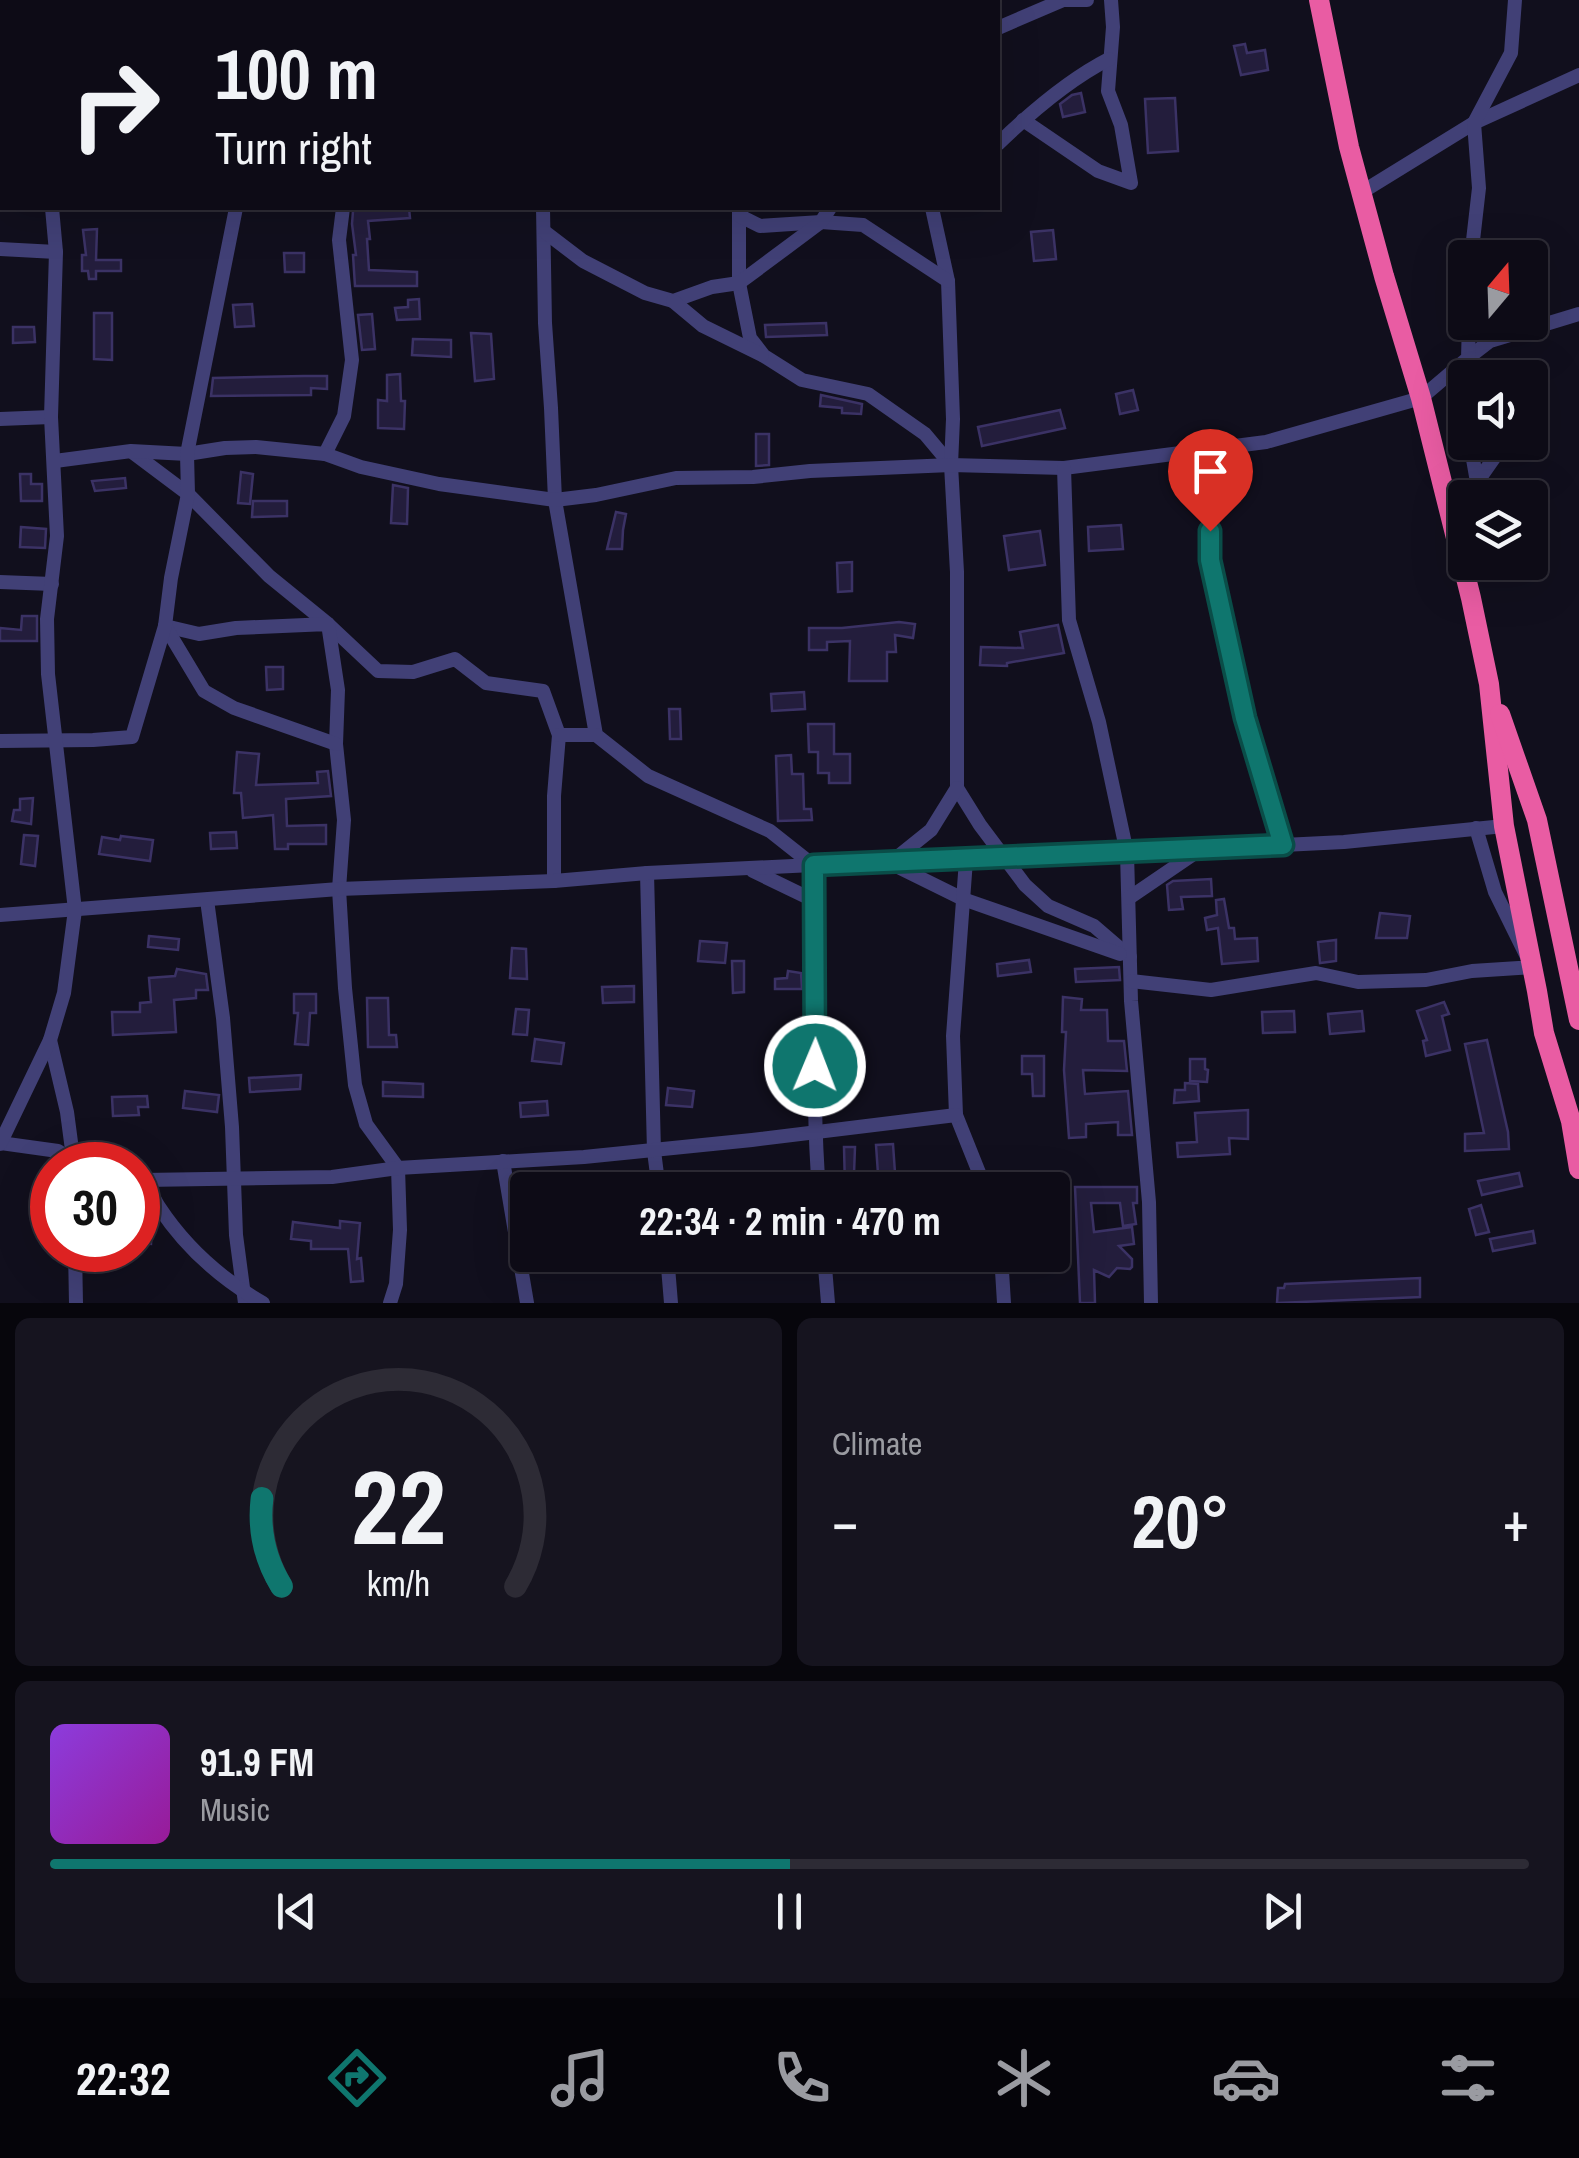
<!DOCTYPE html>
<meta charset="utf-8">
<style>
:root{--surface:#0d0b16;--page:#16141f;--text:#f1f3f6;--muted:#9a9ba1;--line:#2d2b35;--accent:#0f766e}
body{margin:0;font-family:"Archivo Narrow",sans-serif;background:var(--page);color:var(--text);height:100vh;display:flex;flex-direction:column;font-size:38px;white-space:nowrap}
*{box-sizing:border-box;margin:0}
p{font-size:32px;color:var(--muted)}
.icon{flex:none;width:55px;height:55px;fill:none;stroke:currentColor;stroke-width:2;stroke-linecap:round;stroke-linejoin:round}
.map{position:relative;height:1303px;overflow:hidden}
.details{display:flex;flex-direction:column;gap:15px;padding:15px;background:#07060c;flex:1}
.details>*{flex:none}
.banner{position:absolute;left:0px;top:0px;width:1000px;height:210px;box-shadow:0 10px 40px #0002,0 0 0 2px var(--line);background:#0d0b16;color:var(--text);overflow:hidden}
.needle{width:65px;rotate:19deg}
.controls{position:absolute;left:1448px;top:240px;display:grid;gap:20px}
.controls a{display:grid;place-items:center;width:100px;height:100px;border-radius:10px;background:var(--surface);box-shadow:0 10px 40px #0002,0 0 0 2px var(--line);font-size:50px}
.speed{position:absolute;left:30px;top:1142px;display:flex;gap:20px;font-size:50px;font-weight:700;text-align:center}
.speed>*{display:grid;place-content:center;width:130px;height:130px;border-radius:50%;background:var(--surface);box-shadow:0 10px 40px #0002,0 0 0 2px var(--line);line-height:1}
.speed .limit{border:15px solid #d22;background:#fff;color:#111}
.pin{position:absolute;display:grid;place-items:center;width:85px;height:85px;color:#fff;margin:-102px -42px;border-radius:50% 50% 50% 0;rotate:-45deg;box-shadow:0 0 10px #0007}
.pin .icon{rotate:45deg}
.me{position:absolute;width:110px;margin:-55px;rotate:1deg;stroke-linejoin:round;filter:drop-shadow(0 0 8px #0008)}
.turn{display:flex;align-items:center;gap:35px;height:210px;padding:0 50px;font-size:45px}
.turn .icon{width:130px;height:130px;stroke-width:2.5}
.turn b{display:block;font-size:70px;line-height:85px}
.big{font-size:75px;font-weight:700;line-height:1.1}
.details .tile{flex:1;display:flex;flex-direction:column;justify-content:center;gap:15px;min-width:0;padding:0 35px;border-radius:15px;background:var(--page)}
.details .dial{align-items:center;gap:0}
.dial svg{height:260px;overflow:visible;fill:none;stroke:var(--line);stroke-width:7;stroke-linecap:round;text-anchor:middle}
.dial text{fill:var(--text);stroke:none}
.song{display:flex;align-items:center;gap:30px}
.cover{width:120px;height:120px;border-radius:15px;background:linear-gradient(135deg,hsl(270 70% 55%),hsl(300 70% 35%))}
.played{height:10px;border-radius:5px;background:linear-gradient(90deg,var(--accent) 50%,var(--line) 50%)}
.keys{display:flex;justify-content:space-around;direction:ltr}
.heat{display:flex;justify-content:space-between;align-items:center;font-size:55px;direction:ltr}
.details .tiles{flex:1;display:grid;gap:15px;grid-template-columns:1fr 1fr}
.tile:last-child{grid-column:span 2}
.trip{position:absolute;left:510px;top:1172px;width:560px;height:100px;border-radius:10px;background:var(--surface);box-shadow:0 10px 40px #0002,0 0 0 2px var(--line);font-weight:700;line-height:100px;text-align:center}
.tabs{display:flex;height:160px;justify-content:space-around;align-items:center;background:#050409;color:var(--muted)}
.tabs .icon{width:70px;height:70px}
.tabs .active{color:var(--accent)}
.tabs b{font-size:45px;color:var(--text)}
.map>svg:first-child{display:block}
</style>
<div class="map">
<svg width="1579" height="1303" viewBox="0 0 1579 1303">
<rect width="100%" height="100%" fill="#110f1d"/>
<g fill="#231d3c" stroke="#3b3265" stroke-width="2.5">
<path d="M1245 44 1247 53 1265 50 1268 70 1241 75 1234 46Z"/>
<path d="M1081 93 1085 112 1063 117 1060 104 1072 95Z"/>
<path d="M1175 98 1178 151 1148 153 1145 99Z"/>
<path d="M378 208H409L410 218 368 221 370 239H367L369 270 417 272V286H355L353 255H356L352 224 353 211Z"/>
<path d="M97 229 96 260H121V271H96V279H89L88 271H82V255H86L83 230Z"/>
<path d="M1053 230 1056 259 1034 261 1031 232Z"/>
<path d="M284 253H304V272H285Z"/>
<path d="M419 299 420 319 397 320 395 308 408 307V300Z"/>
<path d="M252 304 254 326 235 327 233 305Z"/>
<path d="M94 313H112V360L94 359Z"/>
<path d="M372 314 375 349 362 350 358 315Z"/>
<path d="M826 323 827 335 766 337 765 325Z"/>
<path d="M13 327H34L35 342 13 343Z"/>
<path d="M471 333 491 334 494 379 475 381Z"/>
<path d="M413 339 451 340V357L412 355Z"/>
<path d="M400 374 401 401H405L404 429 378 428V400L387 401V375Z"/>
<path d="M304 376H327V389L311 388V395L211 396 213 378Z"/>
<path d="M1133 390 1138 410 1120 414 1116 394Z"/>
<path d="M821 395 862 404 861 414 842 413V408L820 406Z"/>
<path d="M1060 410 1065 428 982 446 978 427Z"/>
<path d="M756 434H769V465L756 466Z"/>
<path d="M241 472 253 474 250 504 238 503Z"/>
<path d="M20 474H31V484H42V501H21Z"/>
<path d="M125 478 126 488 95 491 92 481Z"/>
<path d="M393 485 408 488 407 524 391 523Z"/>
<path d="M253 501H287V516L252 517Z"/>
<path d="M616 512 626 514 623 530 622 549H607Z"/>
<path d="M1121 525 1123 549 1089 551 1088 527Z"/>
<path d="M21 527 46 529 45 548 20 547Z"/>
<path d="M1040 531 1045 565 1009 570 1004 536Z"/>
<path d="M852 562V591L838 592 837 563Z"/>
<path d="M22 616H37V641H0V628L21 630Z"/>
<path d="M899 622 915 624 913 638 895 635 896 652H887V681H849L850 641 827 642V650H809V628H842Z"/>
<path d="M1058 625 1064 653 1007 663V666L980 665 981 647 1023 648 1020 632Z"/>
<path d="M266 667H283V689L267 690Z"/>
<path d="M804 692 805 709 772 711 771 694Z"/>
<path d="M669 709H680L681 739H670Z"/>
<path d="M808 724H834V754H850V783H829V773H818V752H809Z"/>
<path d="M237 752 259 754 256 785 318 783 317 772 328 771 331 796 286 799 287 826 326 825V844H288V849H275L273 815 243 818 241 793H234Z"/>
<path d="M791 755 792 774H803L804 809H811L812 820 778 821 776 756Z"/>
<path d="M33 798 31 824 12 821 14 810H20V799Z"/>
<path d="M236 832 237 848 211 849 210 833Z"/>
<path d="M24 835 38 836 35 866 21 864Z"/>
<path d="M121 836 153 840 150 861 99 854 102 837 120 840Z"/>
<path d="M1211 879 1212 896 1181 897 1183 909 1169 910 1167 885 1173 881Z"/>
<path d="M1224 899 1229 928H1234L1235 939 1257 938 1258 961 1222 964 1218 928 1207 930 1205 918 1217 915 1216 900Z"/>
<path d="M1380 913 1410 916 1407 938H1376Z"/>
<path d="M149 936 179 939 178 950 148 947Z"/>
<path d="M1336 940V961L1320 963 1318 942Z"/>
<path d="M700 941 727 943 725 963 698 961Z"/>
<path d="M512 948 526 949 527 979 510 978Z"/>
<path d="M1029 960 1031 972 998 976 997 964Z"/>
<path d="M732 961H744V992L733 993Z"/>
<path d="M1119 967 1120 980 1076 982 1075 969Z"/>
<path d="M177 969 206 974 208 990H196V998L174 1000 176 1032 113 1035 112 1012H140V1003L151 1002 149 978 175 976Z"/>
<path d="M788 971 801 973 802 989H775V979L787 978Z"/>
<path d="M634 986V1002L603 1003 602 987Z"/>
<path d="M294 994H316V1013H310L308 1045 295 1044 298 1013H294Z"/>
<path d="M1063 997 1082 999 1081 1010H1107L1108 1041H1124L1127 1071 1083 1070 1085 1094 1128 1091 1132 1135H1118V1122L1086 1124V1137L1069 1138 1064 1070 1066 1032H1062Z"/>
<path d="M367 998H388L389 1035H396L397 1047H368Z"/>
<path d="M1444 1002 1449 1014 1442 1016 1450 1050 1426 1056 1423 1041 1427 1040 1417 1011Z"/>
<path d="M516 1009 529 1010 527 1035 513 1034Z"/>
<path d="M1294 1011 1295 1032 1263 1033 1262 1012Z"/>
<path d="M1362 1011 1364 1031 1330 1034 1328 1014Z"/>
<path d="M535 1039 564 1043 561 1064 532 1061Z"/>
<path d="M1487 1040 1508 1132 1509 1149 1465 1151V1134L1484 1133 1465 1044Z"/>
<path d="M1022 1056H1044V1096H1033L1032 1074H1022Z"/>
<path d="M1190 1059H1205V1069L1208 1070 1207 1082 1190 1081Z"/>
<path d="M301 1075 300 1089 250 1092 249 1078Z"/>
<path d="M383 1082 423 1084V1097L383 1096Z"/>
<path d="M1185 1083 1198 1084 1199 1101 1174 1103 1175 1090H1185Z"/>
<path d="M668 1088 694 1091 692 1107 666 1105Z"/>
<path d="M185 1091 219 1095 217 1112 183 1108Z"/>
<path d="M147 1096 148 1107H138L139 1115 113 1116 112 1097Z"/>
<path d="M547 1101 548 1115 521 1117 520 1103Z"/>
<path d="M1248 1110V1139L1229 1138 1230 1154 1178 1157 1177 1143 1197 1142 1195 1113Z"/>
<path d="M893 1144 896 1187 845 1188 844 1147H855L854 1174H878L876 1145Z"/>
<path d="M1519 1173 1522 1186 1482 1195 1478 1181Z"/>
<path d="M708 1175 734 1176 733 1190H705Z"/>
<path d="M1075 1187H1137V1203H1133L1136 1224 1123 1226 1120 1203H1091L1094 1232 1132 1227 1134 1244 1119 1246 1132 1259V1267L1130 1269 1117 1268 1109 1277 1094 1270 1095 1303H1080Z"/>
<path d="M1481 1205 1489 1232 1476 1235 1469 1209Z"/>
<path d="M138 1217H152L151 1244 138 1243Z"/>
<path d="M340 1221 360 1223 357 1259 361 1258 363 1281 351 1282 348 1249H311V1241L291 1239 293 1222 340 1228Z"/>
<path d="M1533 1231 1535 1243 1493 1251 1490 1239Z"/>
<path d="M1420 1278V1297L1277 1303 1278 1288H1284L1285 1284Z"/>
</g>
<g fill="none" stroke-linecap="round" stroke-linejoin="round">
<g stroke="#414076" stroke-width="14">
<path d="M37 0V2"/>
<path d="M894 0V2"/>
<path d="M277 2V0"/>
<path d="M317 2V0"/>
<path d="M538 2 541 0"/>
<path d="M998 28 1063 0H1087"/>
<path d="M0 104H2"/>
<path d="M1023 120 1098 171 1131 183 1121 125 1108 91 1113 27 1111 0"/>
<path d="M998 144C1031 112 1068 80 1109 59"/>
<path d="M1362 192 1474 123 1579 75"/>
<path d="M543 208 545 323 551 408 555 500 596 735 648 776 770 831 813 865C819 974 810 1082 819 1190"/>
<path d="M739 208V283L750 338 764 356 802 380 868 394 925 434 951 465"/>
<path d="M932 208 948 281 953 419 951 465 957 572V788L980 825 1025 885 1048 906 1094 926 1130 957"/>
<path d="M740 216 760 226 821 222 863 225 948 281"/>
<path d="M545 232 583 261 645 293 673 301 712 287 739 283 821 222 830 208"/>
<path d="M0 249 56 252"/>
<path d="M1471 258 1479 188 1474 123 1511 53 1515 0"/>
<path d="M673 301 703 326 762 355"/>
<path d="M1465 416 1462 397 1468 358 1490 341 1579 314"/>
<path d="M0 419 51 417"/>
<path d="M1470 442 1477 482"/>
<path d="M132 452 188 494 269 576 328 624 378 671 413 672 455 659 486 683 543 691 559 735 554 796V881"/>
<path d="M325 454 344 416 352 360 339 240 343 208"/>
<path d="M1186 454 1208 502 1211 560 1226 638 1245 718 1283 845"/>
<path d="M55 461 131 451 187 454 225 448 256 447 325 454 361 467 439 484 555 500 596 495 676 478 753 477 810 471 951 465 1064 468 1266 442 1421 398 1468 358 1469 322"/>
<path d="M1064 468 1069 620 1099 722 1127 853 1131 1001 1149 1202 1151 1303"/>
<path d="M1466 498 1501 448"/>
<path d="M0 582 52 584"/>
<path d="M165 626 199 634 236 628 328 624 338 690 336 744 344 820 339 889 345 988 355 1085 366 1124 398 1168 400 1230 396 1284 390 1303"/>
<path d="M165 626 204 691 234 708 336 744"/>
<path d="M559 735H596"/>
<path d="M0 741 93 740 132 737 165 626 171 578 188 494 187 454 236 208"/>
<path d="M957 788 931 830 890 863 963 899 1120 954"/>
<path d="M966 860 953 1036 956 1115 986 1190"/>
<path d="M753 871 815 901"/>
<path d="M647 873 654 1151 659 1190"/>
<path d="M1129 898 1198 851"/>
<path d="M207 900 223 1018 232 1127 236 1235 245 1303"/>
<path d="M0 915 339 889 554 881 647 873 813 865 1283 845 1344 842 1504 826"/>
<path d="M1131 981 1211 990 1316 973 1358 982 1426 980 1472 971 1532 967 1495 892 1476 828"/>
<path d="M50 1040 67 1112 74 1165"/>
<path d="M0 1143 58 1151 75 1163"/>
<path d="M0 1144 50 1040 64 993 75 910 48 674 47 619 57 536 51 417 56 252 52 208"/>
<path d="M503 1161 527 1303"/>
<path d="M138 1177 144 1180 332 1177 398 1168 584 1157 752 1140 956 1115"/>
<path d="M144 1180C151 1189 153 1198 159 1207 186 1248 221 1279 263 1303"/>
<path d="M75 1250 76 1303"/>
<path d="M667 1255 671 1303"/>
<path d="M824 1255 828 1303"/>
<path d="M1001 1255 1004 1303"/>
</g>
<g stroke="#e95ca3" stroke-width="20">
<path d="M1319 0 1349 147 1384 276 1421 398 1471 598 1489 684 1504 826 1537 991 1544 1033 1571 1121 1579 1169"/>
<path d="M1500 714 1537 820 1579 1020"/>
</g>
</g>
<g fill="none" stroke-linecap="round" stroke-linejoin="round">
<g stroke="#0a4d48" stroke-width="25">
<path id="route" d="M815 1066 814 865 1283 845 1245 718 1210 560V531"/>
</g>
<use href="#route" stroke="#0f766e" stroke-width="18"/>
</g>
</svg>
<div class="controls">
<a><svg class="needle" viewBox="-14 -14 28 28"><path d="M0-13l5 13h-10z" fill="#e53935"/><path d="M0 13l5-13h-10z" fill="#9a9ba1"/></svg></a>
<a><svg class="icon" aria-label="sound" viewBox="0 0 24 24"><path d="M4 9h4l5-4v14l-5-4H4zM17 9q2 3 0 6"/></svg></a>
<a><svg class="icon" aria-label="layers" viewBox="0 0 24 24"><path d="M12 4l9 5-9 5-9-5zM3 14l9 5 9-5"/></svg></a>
</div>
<div class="speed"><div class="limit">30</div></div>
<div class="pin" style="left:1210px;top:531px;background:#d93025"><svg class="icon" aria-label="arrive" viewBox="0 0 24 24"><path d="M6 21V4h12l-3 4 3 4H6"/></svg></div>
<svg class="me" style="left:815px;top:1066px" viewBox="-20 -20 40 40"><circle r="17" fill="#0f766e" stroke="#fff" stroke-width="3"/><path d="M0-11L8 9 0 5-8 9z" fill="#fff"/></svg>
<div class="trip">22:34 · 2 min · 470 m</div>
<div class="banner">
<div class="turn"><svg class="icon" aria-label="right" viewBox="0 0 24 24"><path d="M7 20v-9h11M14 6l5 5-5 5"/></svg><div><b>100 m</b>Turn right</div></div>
</div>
</div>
<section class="details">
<div class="tiles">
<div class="tile dial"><svg viewBox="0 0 100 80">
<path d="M14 69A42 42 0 1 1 86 69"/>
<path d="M14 69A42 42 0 0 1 8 42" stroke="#0f766e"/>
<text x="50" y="56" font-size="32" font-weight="700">22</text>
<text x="50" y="72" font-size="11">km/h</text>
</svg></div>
<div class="tile"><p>Climate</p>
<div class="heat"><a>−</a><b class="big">20°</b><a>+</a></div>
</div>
<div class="tile">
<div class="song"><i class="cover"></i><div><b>91.9 FM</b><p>Music</p></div></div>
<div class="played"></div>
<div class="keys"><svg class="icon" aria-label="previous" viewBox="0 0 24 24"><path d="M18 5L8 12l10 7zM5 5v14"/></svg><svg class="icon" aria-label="pause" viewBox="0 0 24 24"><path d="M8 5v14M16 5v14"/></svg><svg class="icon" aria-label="next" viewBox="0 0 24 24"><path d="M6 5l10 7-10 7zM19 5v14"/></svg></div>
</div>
</div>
</section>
<nav class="tabs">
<b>22:32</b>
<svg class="icon active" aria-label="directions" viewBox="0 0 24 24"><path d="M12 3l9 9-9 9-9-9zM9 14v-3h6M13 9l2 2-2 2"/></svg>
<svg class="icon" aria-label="music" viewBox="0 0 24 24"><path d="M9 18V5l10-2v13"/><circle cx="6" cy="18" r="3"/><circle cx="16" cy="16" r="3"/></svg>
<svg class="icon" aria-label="phone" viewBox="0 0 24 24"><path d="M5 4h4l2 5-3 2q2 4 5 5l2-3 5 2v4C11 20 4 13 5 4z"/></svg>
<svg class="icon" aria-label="climate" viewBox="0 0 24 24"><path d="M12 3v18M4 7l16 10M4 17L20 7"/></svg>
<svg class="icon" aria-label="car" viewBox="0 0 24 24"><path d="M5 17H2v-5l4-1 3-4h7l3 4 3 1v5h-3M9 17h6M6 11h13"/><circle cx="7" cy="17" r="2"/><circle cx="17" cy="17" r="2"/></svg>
<svg class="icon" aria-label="filters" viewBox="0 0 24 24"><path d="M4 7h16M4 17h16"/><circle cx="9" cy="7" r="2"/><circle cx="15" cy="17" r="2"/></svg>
</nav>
